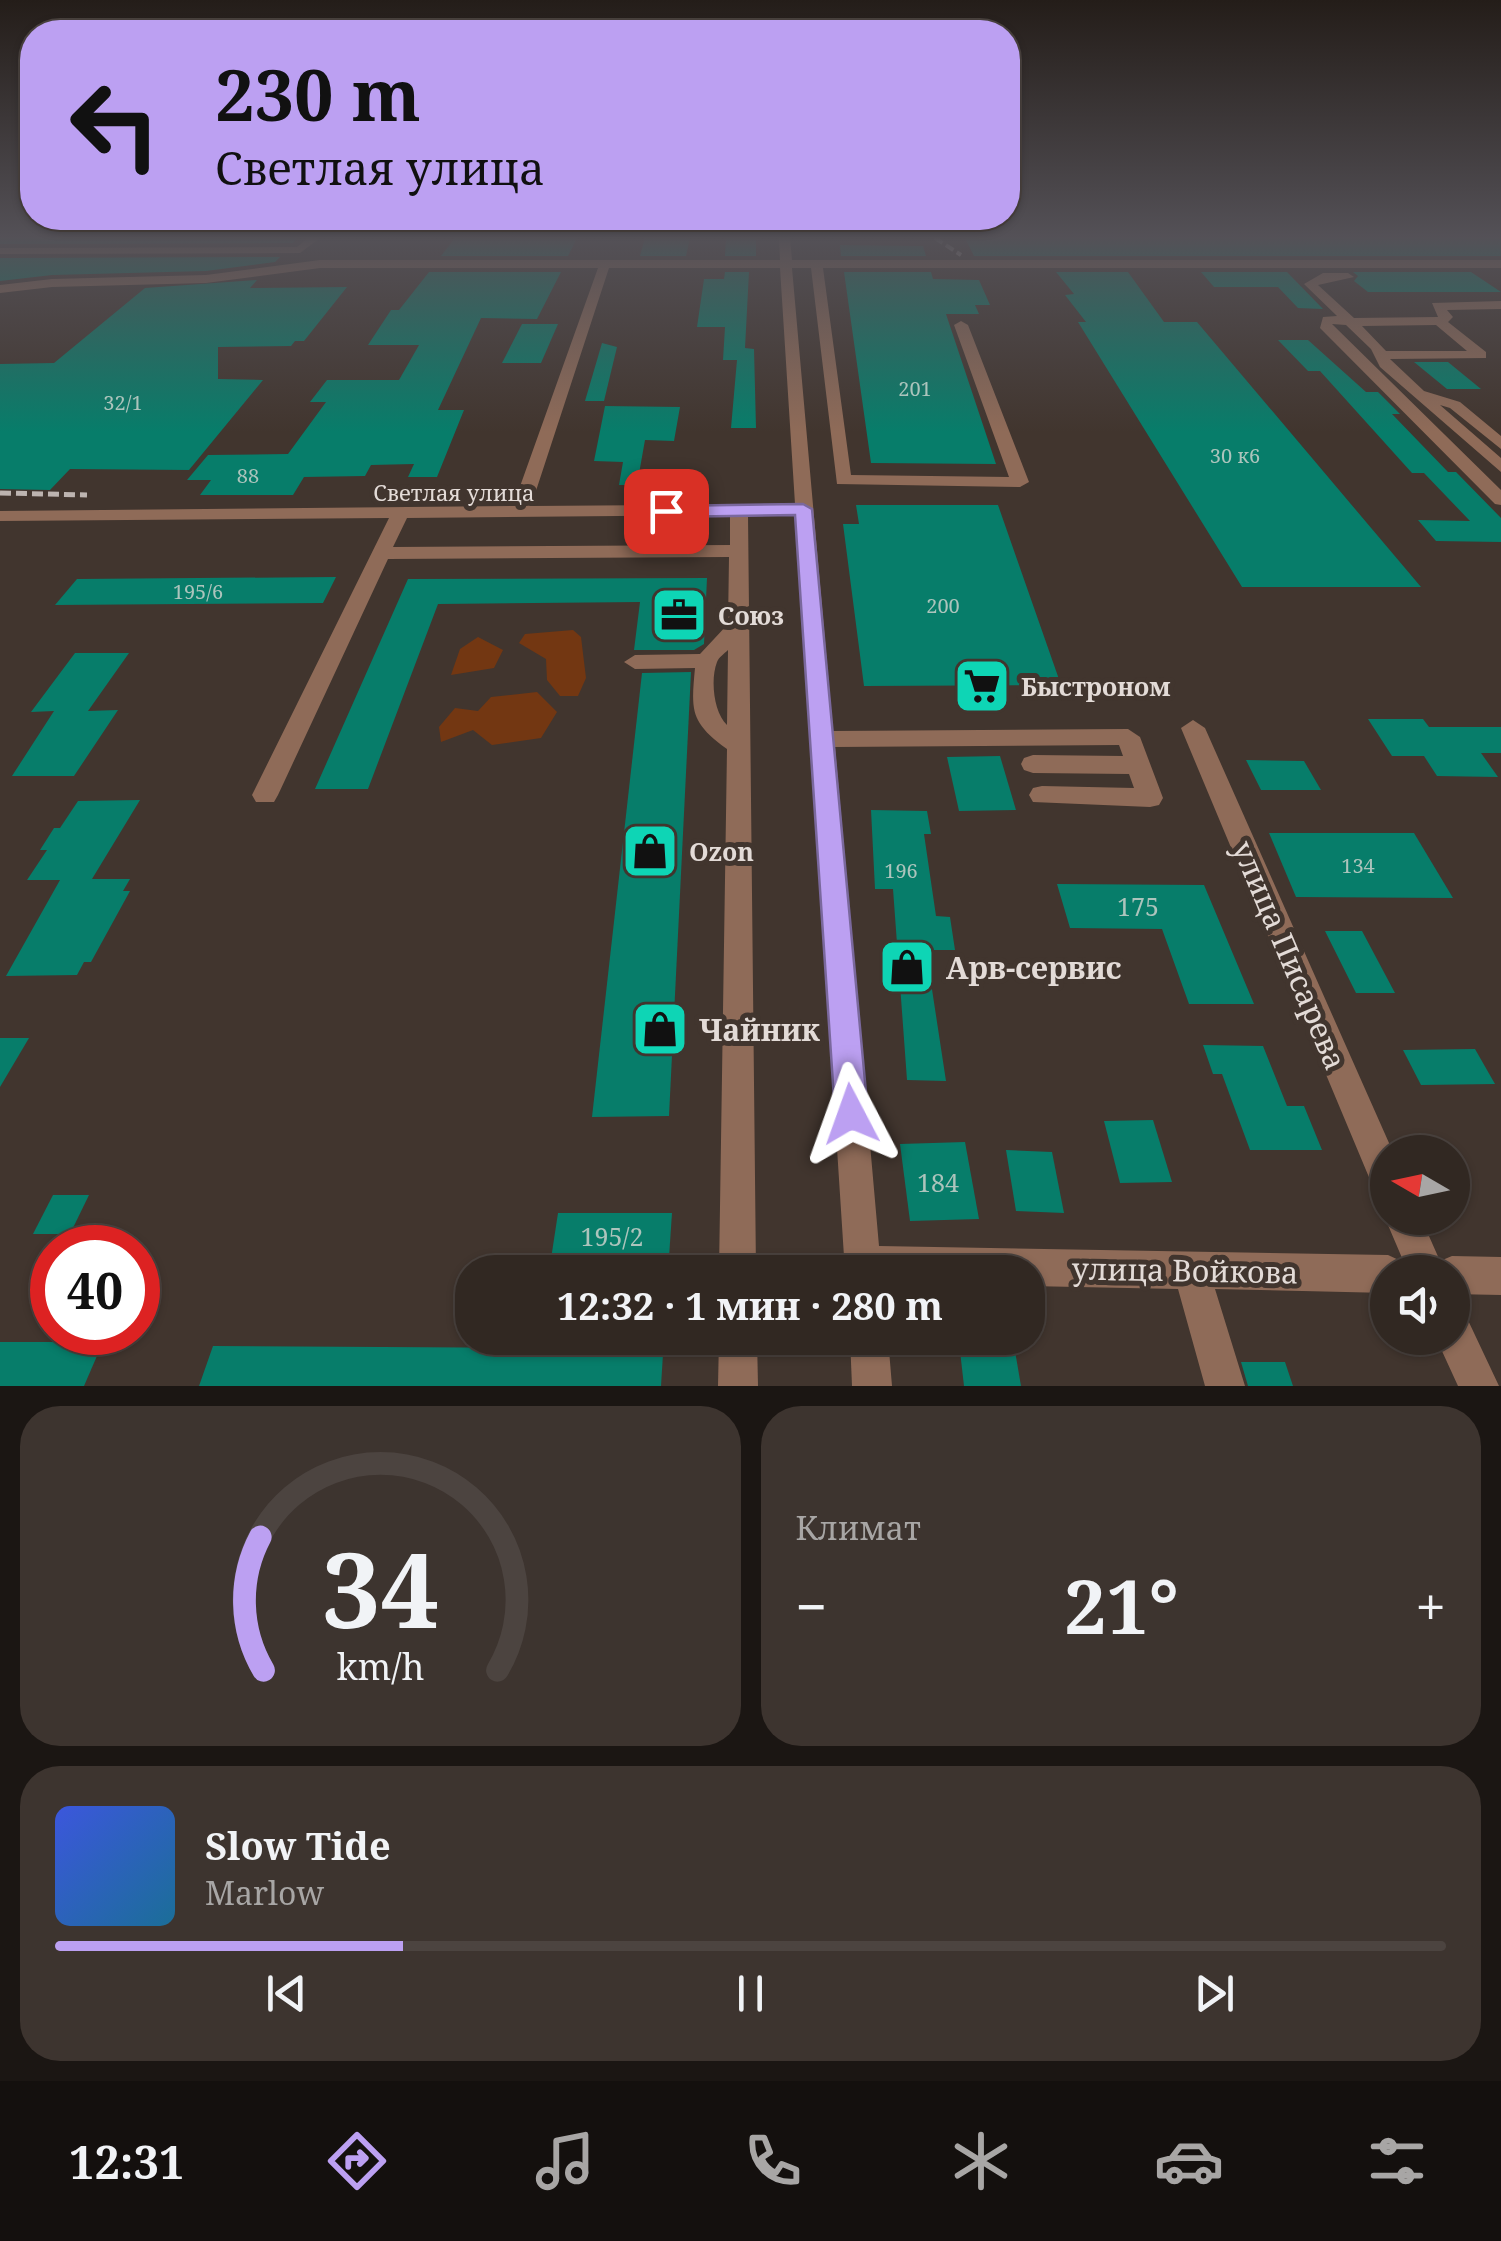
<!DOCTYPE html>
<html lang="ru">
<meta charset="utf-8">
<style>
:root{--surface:#312822;--page:#3d342f;--text:#f1f3f6;--muted:#a8a6a5;--line:#4c4440;--accent:#bca0f2}
body{margin:0;font-family:"Noto Serif",serif;background:var(--page);color:var(--text);height:100vh;display:flex;flex-direction:column;font-size:38px;white-space:nowrap}
*{box-sizing:border-box;margin:0}
p{font-size:32px;color:var(--muted)}
.icon{flex:none;width:55px;height:55px;fill:none;stroke:currentColor;stroke-width:2;stroke-linecap:round;stroke-linejoin:round}
.map{position:relative;height:1386px;overflow:hidden}
.drawer{display:flex;flex-direction:column;gap:20px;padding:20px;background:#1b1613;flex:1}
.drawer>*{flex:none}
.top-card{position:absolute;left:20px;top:20px;width:1000px;height:210px;border-radius:40px;box-shadow:0 2px 8px #0004,0 0 0 2px var(--line);background:#bca0f2;color:#111;overflow:hidden}
.needle{width:65px;rotate:279deg}
.buttons{position:absolute;left:1370px;top:1135px;display:grid;gap:20px}
.buttons a{display:grid;place-items:center;width:100px;height:100px;border-radius:50%;background:var(--surface);box-shadow:0 2px 8px #0004,0 0 0 2px var(--line);font-size:50px}
.speed{position:absolute;left:30px;top:1225px;display:flex;gap:20px;font-size:50px;font-weight:700;text-align:center}
.speed>*{display:grid;place-content:center;width:130px;height:130px;border-radius:50%;background:var(--surface);box-shadow:0 2px 8px #0004,0 0 0 2px var(--line);line-height:1}
.speed .limit{border:15px solid #d22;background:#fff;color:#111}
.pin{position:absolute;display:grid;place-items:center;width:85px;height:85px;color:#fff;margin:-42px;border-radius:20px;box-shadow:0 5px 15px #0006}
.me{position:absolute;width:110px;margin:-55px;rotate:356deg;stroke-linejoin:round;filter:drop-shadow(0 0 8px #0008)}
.turn{display:flex;align-items:center;gap:35px;height:210px;padding:0 30px;font-size:45px}
.turn .icon{width:130px;height:130px;stroke-width:2.5}
.turn b{display:block;font-size:70px;line-height:85px}
.big{font-size:75px;font-weight:700;line-height:1.1}
.drawer .tile{flex:1;display:flex;flex-direction:column;justify-content:center;gap:15px;min-width:0;padding:0 35px;border-radius:40px;background:var(--page)}
.drawer .dial{align-items:center;gap:0}
.dial svg{height:260px;overflow:visible;fill:none;stroke:var(--line);stroke-width:7;stroke-linecap:round;text-anchor:middle}
.dial text{fill:var(--text);stroke:none}
.song{display:flex;align-items:center;gap:30px}
.cover{width:120px;height:120px;border-radius:15px;background:linear-gradient(135deg,hsl(230 70% 55%),hsl(200 70% 35%))}
.played{height:10px;border-radius:5px;background:linear-gradient(90deg,var(--accent) 25%,var(--line) 25%)}
.keys{display:flex;justify-content:space-around;direction:ltr}
.heat{display:flex;justify-content:space-between;align-items:center;font-size:55px;direction:ltr}
.drawer .tiles{flex:1;display:grid;gap:20px;grid-template-columns:1fr 1fr}
.tile:last-child{grid-column:span 2}
.trip{position:absolute;left:455px;top:1255px;width:590px;height:100px;border-radius:40px;background:var(--surface);box-shadow:0 2px 8px #0004,0 0 0 2px var(--line);font-weight:700;line-height:100px;text-align:center}
.menu{display:flex;height:160px;justify-content:space-around;align-items:center;background:#14100e;color:var(--muted)}
.menu .icon{width:70px;height:70px}
.menu .active{color:var(--accent)}
.menu b{font-size:45px;color:var(--text)}
.map>svg:first-child{display:block}
</style>
<div class="map">
<svg width="1501" height="1386" viewBox="0 0 1501 1386">
<rect width="100%" height="100%" fill="#41352e"/>
<g fill="#733712">
<path d="M573 630 581 637 586 678 578 696H560L547 680 546 659 519 643 525 634Z"/>
<path d="M478 637 503 650 494 668 451 675 460 649Z"/>
<path d="M537 692 557 712 541 738 492 745 473 730 441 742 439 727 455 708 478 711 491 697Z"/>
</g>
<g fill="#077d6a">
<path d="M0 238H297L293 243 0 244Z"/>
<path d="M455 238H577L568 256H441Z"/>
<path d="M645 238H690L686 256H640Z"/>
<path d="M726 238H756V256H725Z"/>
<path d="M965 238H1501V256H974Z"/>
<path d="M840 245 923 246 926 256H841Z"/>
<path d="M280 257 275 262 206 271 52 275 0 281V258Z"/>
<path d="M429 272H561L537 319 481 318 438 410H464L437 477H408L414 464 371 465 365 476 304 477 293 495H200L211 480H187L208 455 288 454 326 402H310L327 380H399L419 345H368L391 310H399Z"/>
<path d="M725 272H749L745 348 754 349 756 428H731L737 360H723L725 327H697L704 279H724Z"/>
<path d="M844 272H931L933 279 979 280 990 305H975L979 314H946L996 464 871 463Z"/>
<path d="M1056 272H1128L1164 322H1197L1421 587H1242L1078 322H1086L1065 295 1074 294Z"/>
<path d="M1201 272H1287L1323 309 1298 308 1278 287H1214Z"/>
<path d="M1353 272H1471L1501 292H1368L1354 281 1358 276Z"/>
<path d="M257 280 250 288 347 287 304 341H295L291 346 218 347V379L263 380 189 470 70 469 50 490 0 489V364L54 363 145 288Z"/>
<path d="M522 324H558L541 363H502Z"/>
<path d="M1278 340H1308L1366 392H1378L1400 414H1392L1448 472H1456L1501 518V542L1436 541 1418 520 1470 521 1424 473H1412L1320 371H1308Z"/>
<path d="M602 343 617 347 604 401H585Z"/>
<path d="M1414 362H1448L1481 389H1447Z"/>
<path d="M605 406 680 407 674 441 645 440 637 485H619L623 462 594 461Z"/>
<path d="M856 505H998L1061 685 864 686 843 524H859Z"/>
<path d="M336 577 323 603 55 605 77 579Z"/>
<path d="M707 578 704 644 694 650H634L640 602 438 604 368 789H315L408 579Z"/>
<path d="M75 653H129L88 711 118 710 74 776H12L54 711 31 712Z"/>
<path d="M691 672 669 1116 592 1117 642 673Z"/>
<path d="M1368 719H1423L1429 727H1501V753H1481L1498 777 1437 776 1424 756H1392Z"/>
<path d="M1000 756 1016 810 959 811 947 757Z"/>
<path d="M1246 760 1304 761 1321 790H1261Z"/>
<path d="M140 800 92 879H130L123 891H130L91 962H84L77 975 6 976 60 880H27L47 850H40L54 828H60L78 801Z"/>
<path d="M871 810 927 811 931 834H924L936 916 950 917 955 950H926L946 1081 907 1080 893 889H875Z"/>
<path d="M1269 833H1414L1453 898 1296 897Z"/>
<path d="M1057 884 1204 885 1254 1004H1189L1162 929 1070 928Z"/>
<path d="M1325 931H1362L1395 993H1356Z"/>
<path d="M0 1038H29L0 1087Z"/>
<path d="M1203 1045 1263 1046 1287 1106H1304L1322 1150H1250L1222 1074H1213Z"/>
<path d="M1475 1049 1495 1084 1421 1085 1403 1050Z"/>
<path d="M1153 1120 1172 1182 1120 1183 1104 1121Z"/>
<path d="M965 1142 979 1219 910 1221 900 1144Z"/>
<path d="M1006 1150 1052 1152 1064 1213 1016 1211Z"/>
<path d="M53 1195H89L70 1234H33Z"/>
<path d="M558 1213H672L668 1272H549Z"/>
<path d="M540 1338H664L661 1386H199L213 1346 538 1348Z"/>
<path d="M0 1342H103L84 1386H0Z"/>
<path d="M960 1351H1015L1021 1386H964Z"/>
<path d="M1241 1362H1285L1293 1386H1248Z"/>
</g>
<g fill="none" stroke-linecap="round" stroke-linejoin="round">
<g fill="#8f6b58" fill-rule="evenodd">
<path d="M308 238H320L300 253 0 254V248L297 247Z"/>
<path d="M779 238H790L792 260H1501V268H823L851 475 1009 477 954 325 961 321 968 325 1029 482 1020 487 837 484 811 268H792L833 731 1128 729 1140 737 1163 798 1159 805 1150 807 1033 802 1029 795 1033 788 1042 786 1134 788 1129 774 1033 773 1024 770 1021 764 1024 758 1033 755 1123 756 1119 745 835 747 879 1246 1388 1255 1401 1261 1406 1272H1388V1293L1215 1289 1245 1386H1205L1178 1289 1028 1286V1272H845L796 514 748 515 756 1272H719L727 749C690 722 691 711 695 668L635 669 624 662 635 655 700 654 728 624 729 557 388 559 278 795 274 802H256L252 795 389 518 0 521V511L513 506 598 268H320L206 283 52 287 0 293V285L52 279 206 275 320 260H780ZM609 268H780L795 504 531 506ZM730 515V545L393 547 407 518ZM728 650 727 725C714 713 710 680 717 662 719 657 724 654 728 650Z"/>
<path d="M1323 273H1348L1354 277 1318 285 1354 318 1438 317 1432 303 1501 301V309L1447 310 1453 317 1448 322 1486 352V358L1390 359 1424 391 1460 402 1501 436V449L1450 408 1440 405 1501 458V472L1380 367 1371 349 1346 325 1332 324 1501 490V505L1495 504 1320 328 1323 317 1337 316 1304 284ZM1436 325 1467 351H1386L1362 326Z"/>
<path d="M1193 720 1205 728 1393 1152H1388V1199L1376 1194 1181 728Z"/>
<path d="M1388 1212V1218H1421L1440 1261 1452 1256 1501 1257V1295L1452 1294V1272H1408L1385 1218Z"/>
<path d="M1452 1311 1466 1316 1499 1386H1458L1436 1338H1452Z"/>
<path d="M719 1338H757L758 1386H718Z"/>
<path d="M850 1338H888L892 1386H852Z"/>
</g>
<path stroke="#bdb4b0" stroke-width="4" stroke-dasharray="9 4" stroke-linecap="butt" d="M935 238 961 255"/>
<path stroke="#bdb4b0" stroke-width="5" stroke-dasharray="11 5" stroke-linecap="butt" d="M0 493 87 495"/>
</g>
<linearGradient id="sky" x2="0" y2="1"><stop stop-color="#241d19"/><stop offset="0.55" stop-color="#545157"/><stop offset="1" stop-color="#545157" stop-opacity="0"/></linearGradient>
<rect width="1501" height="432" fill="url(#sky)"/>
<path fill="#bca0f2" stroke="#7a689d" stroke-width="2.5" d="M803 504 812 509 868 1114 863 1126 851 1131 839 1126 835 1114 795 515 666 517 656 511 666 506Z"/>
<defs>
<g id="office-square" transform="scale(2.875)"><rect x="-9" y="-9" width="18" height="18" rx="4" fill="#0ed5b5" stroke="#41352e"/><path d="M-6-3h4V-5.5h4V-3h4V5H-6ZM-1-4.5V-3h2v-1.5ZM-6 0V1H6V0Z" fill="#111"/></g>
<g id="supermarket-square" transform="scale(2.875)"><rect x="-9" y="-9" width="18" height="18" rx="4" fill="#0ed5b5" stroke="#41352e"/><path d="M-6-5.5h2.5l.6 2H6L4.5 2H-2.5L-4.4-4H-6ZM-1.5 3.2a1.3 1.3 0 1 0 .1 0ZM3 3.2a1.3 1.3 0 1 0 .1 0Z" fill="#111"/></g>
<g id="shop-square" transform="scale(2.875)"><rect x="-9" y="-9" width="18" height="18" rx="4" fill="#0ed5b5" stroke="#41352e"/><path d="M-5-2.5h2.3a2.7 3.5 0 0 1 5.4 0H5L5.5 6h-11ZM-1.5-2.5h3a1.5 2.3 0 0 0-3 0Z" fill="#111"/></g>
</defs>
<g fill-rule="evenodd">
<use href="#office-square" x="679" y="615"/>
<use href="#supermarket-square" x="982" y="686"/>
<use href="#shop-square" x="650" y="851"/>
<use href="#shop-square" x="907" y="967"/>
<use href="#shop-square" x="660" y="1029"/>
</g>
<g text-anchor="middle" dominant-baseline="central" stroke-width="10" stroke-linejoin="round" paint-order="stroke">
<g font-size="20" fill="#acc4bc">
<text x="915" y="388">201</text>
<text x="123" y="402">32/1</text>
<text x="1235" y="455">30 к6</text>
<text x="248" y="475">88</text>
<text x="198" y="591">195/6</text>
<text x="943" y="605">200</text>
<text x="1358" y="865">134</text>
<text x="901" y="870">196</text>
</g>
<g font-size="22" fill="#e3dbd7" stroke="#41352e">
<text x="454" y="492">Светлая улица</text>
</g>
<g font-size="25" font-weight="bold" fill="#e3dbd7" stroke="#41352e" text-anchor="start">
<text x="718" y="615">Союз</text>
<text x="1021" y="686">Быстроном</text>
<text x="689" y="851">Ozon</text>
</g>
<g font-size="25" fill="#acc4bc">
<text x="1138" y="906">175</text>
<text x="938" y="1182">184</text>
<text x="612" y="1236">195/2</text>
</g>
<g font-size="30" fill="#e3dbd7" stroke="#41352e">
<text transform="translate(1290 955) rotate(67)">улица Писарева</text>
<text transform="translate(1185 1270) rotate(1)">улица Войкова</text>
</g>
<g font-size="30" font-weight="bold" fill="#e3dbd7" stroke="#41352e" text-anchor="start">
<text x="946" y="967">Арв-сервис</text>
<text x="699" y="1029">Чайник</text>
</g>
</g>
</svg>
<div class="buttons">
<a><svg class="needle" viewBox="-14 -14 28 28"><path d="M0-13l5 13h-10z" fill="#e53935"/><path d="M0 13l5-13h-10z" fill="#a8a6a5"/></svg></a>
<a><svg class="icon" aria-label="sound" viewBox="0 0 24 24"><path d="M4 9h4l5-4v14l-5-4H4zM17 9q2 3 0 6"/></svg></a>
</div>
<div class="speed"><div class="limit">40</div></div>
<div class="pin" style="left:666px;top:511px;background:#d93025"><svg class="icon" aria-label="arrive" viewBox="0 0 24 24"><path d="M6 21V4h12l-3 4 3 4H6"/></svg></div>
<svg class="me" style="left:851px;top:1114px" viewBox="-20 -20 40 40"><path d="M0-17L14 15 0 8-14 15z" fill="#bca0f2" stroke="#fff" stroke-width="4"/></svg>
<div class="trip">12:32 · 1 мин · 280 m</div>
<div class="top-card">
<div class="turn"><svg class="icon" aria-label="left" viewBox="0 0 24 24"><path d="M17 20v-9H6M10 6l-5 5 5 5"/></svg><div><b>230 m</b>Светлая улица</div></div>
</div>
</div>
<section class="drawer">
<div class="tiles">
<div class="tile dial"><svg viewBox="0 0 100 80">
<path d="M14 69A42 42 0 1 1 86 69"/>
<path d="M14 69A42 42 0 0 1 13 28" stroke="#bca0f2"/>
<text x="50" y="56" font-size="32" font-weight="700">34</text>
<text x="50" y="72" font-size="11">km/h</text>
</svg></div>
<div class="tile"><p>Климат</p>
<div class="heat"><a>−</a><b class="big">21°</b><a>+</a></div>
</div>
<div class="tile">
<div class="song"><i class="cover"></i><div><b>Slow Tide</b><p>Marlow</p></div></div>
<div class="played"></div>
<div class="keys"><svg class="icon" aria-label="previous" viewBox="0 0 24 24"><path d="M18 5L8 12l10 7zM5 5v14"/></svg><svg class="icon" aria-label="pause" viewBox="0 0 24 24"><path d="M8 5v14M16 5v14"/></svg><svg class="icon" aria-label="next" viewBox="0 0 24 24"><path d="M6 5l10 7-10 7zM19 5v14"/></svg></div>
</div>
</div>
</section>
<nav class="menu">
<b>12:31</b>
<svg class="icon active" aria-label="directions" viewBox="0 0 24 24"><path d="M12 3l9 9-9 9-9-9zM9 14v-3h6M13 9l2 2-2 2"/></svg>
<svg class="icon" aria-label="music" viewBox="0 0 24 24"><path d="M9 18V5l10-2v13"/><circle cx="6" cy="18" r="3"/><circle cx="16" cy="16" r="3"/></svg>
<svg class="icon" aria-label="phone" viewBox="0 0 24 24"><path d="M5 4h4l2 5-3 2q2 4 5 5l2-3 5 2v4C11 20 4 13 5 4z"/></svg>
<svg class="icon" aria-label="climate" viewBox="0 0 24 24"><path d="M12 3v18M4 7l16 10M4 17L20 7"/></svg>
<svg class="icon" aria-label="car" viewBox="0 0 24 24"><path d="M5 17H2v-5l4-1 3-4h7l3 4 3 1v5h-3M9 17h6M6 11h13"/><circle cx="7" cy="17" r="2"/><circle cx="17" cy="17" r="2"/></svg>
<svg class="icon" aria-label="filters" viewBox="0 0 24 24"><path d="M4 7h16M4 17h16"/><circle cx="9" cy="7" r="2"/><circle cx="15" cy="17" r="2"/></svg>
</nav>
